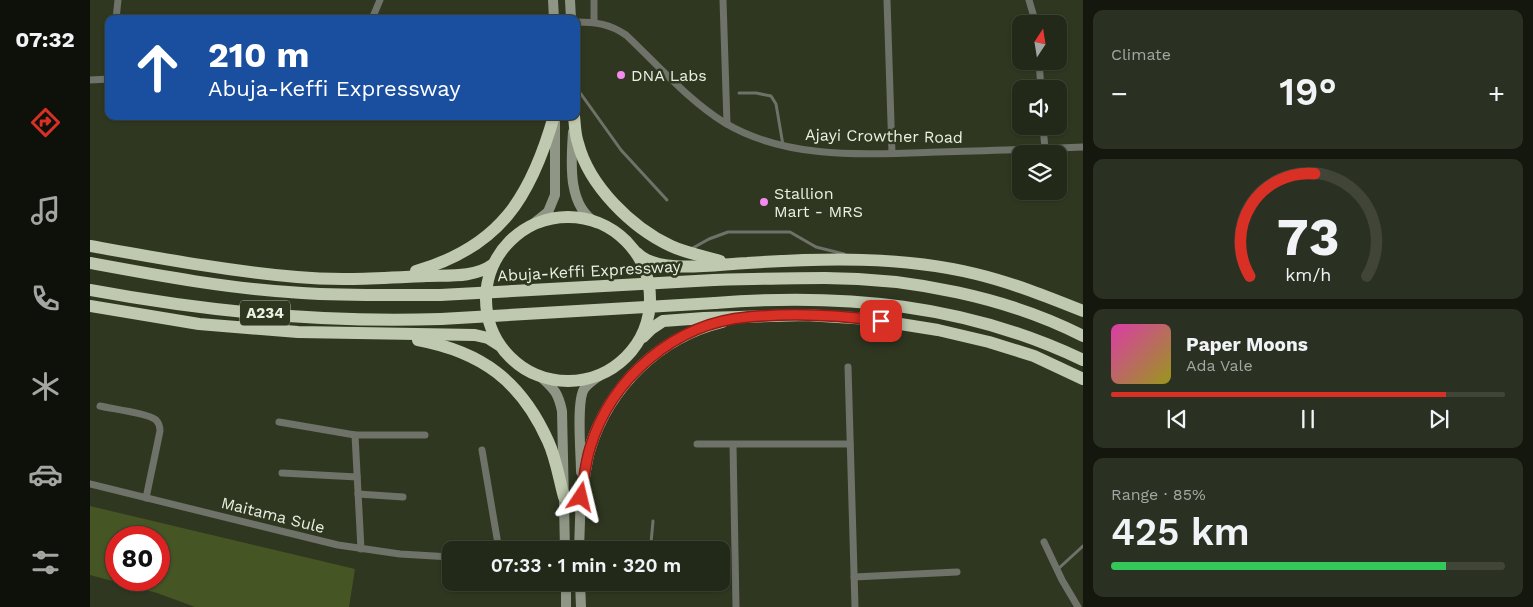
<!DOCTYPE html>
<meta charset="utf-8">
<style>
:root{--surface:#232919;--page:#2b3122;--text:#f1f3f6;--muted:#a3a6a2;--line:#404538;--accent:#d93025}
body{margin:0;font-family:"Work Sans",sans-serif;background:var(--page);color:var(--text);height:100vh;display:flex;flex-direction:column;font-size:19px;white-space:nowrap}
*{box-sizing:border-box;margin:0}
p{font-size:16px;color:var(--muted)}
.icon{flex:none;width:28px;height:28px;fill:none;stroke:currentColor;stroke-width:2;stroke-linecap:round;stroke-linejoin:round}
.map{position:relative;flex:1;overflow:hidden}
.sheet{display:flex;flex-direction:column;gap:10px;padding:10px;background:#13170e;width:450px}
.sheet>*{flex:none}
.banner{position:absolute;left:15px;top:15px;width:475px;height:105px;border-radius:10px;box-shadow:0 1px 4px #0004,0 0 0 1px var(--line);background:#1a4fa0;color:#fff;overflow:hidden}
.needle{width:32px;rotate:12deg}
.tools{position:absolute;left:922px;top:15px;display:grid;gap:10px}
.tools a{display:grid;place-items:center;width:55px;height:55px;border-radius:10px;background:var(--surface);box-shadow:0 1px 4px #0004,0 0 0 1px var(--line);font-size:25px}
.speed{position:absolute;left:15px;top:526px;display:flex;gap:10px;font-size:25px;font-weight:700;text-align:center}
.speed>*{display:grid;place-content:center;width:65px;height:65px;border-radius:50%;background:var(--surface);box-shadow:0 1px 4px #0004,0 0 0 1px var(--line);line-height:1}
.speed .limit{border:8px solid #d22;background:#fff;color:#111}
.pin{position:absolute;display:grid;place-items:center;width:42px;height:42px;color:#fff;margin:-21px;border-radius:10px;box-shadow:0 2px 8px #0006}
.me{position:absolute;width:55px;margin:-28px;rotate:10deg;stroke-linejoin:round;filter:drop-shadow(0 0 4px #0008)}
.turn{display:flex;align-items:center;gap:18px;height:105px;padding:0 20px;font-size:22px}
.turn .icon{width:65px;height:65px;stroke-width:2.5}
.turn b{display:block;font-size:35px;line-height:42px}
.big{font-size:38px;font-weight:600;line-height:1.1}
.sheet .tile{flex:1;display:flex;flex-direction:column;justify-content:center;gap:8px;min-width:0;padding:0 18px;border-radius:10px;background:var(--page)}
.sheet .dial{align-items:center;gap:0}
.dial svg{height:130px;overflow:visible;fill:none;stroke:var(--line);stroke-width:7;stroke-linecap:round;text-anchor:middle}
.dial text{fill:var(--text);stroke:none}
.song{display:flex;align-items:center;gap:15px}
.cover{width:60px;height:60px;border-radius:8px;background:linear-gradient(135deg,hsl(320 70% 55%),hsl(60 70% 35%))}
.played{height:5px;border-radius:2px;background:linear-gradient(90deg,var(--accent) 85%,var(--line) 85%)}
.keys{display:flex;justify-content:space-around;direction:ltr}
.heat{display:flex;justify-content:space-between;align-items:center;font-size:28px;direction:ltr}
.charge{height:8px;border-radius:4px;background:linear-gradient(90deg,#34c759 85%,var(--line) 0)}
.trip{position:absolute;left:352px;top:541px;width:288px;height:50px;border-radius:10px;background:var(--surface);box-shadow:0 1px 4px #0004,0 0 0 1px var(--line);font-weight:600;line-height:50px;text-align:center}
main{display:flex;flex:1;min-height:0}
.tabs{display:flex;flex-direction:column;width:90px;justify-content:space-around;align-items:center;background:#0e100a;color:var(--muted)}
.tabs .icon{width:35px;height:35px}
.tabs .active{color:var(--accent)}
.tabs b{font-size:22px;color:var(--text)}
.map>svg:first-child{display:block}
</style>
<main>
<nav class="tabs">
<b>07:32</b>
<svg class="icon active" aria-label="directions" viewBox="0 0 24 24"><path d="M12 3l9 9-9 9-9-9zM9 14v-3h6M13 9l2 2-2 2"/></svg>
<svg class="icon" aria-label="music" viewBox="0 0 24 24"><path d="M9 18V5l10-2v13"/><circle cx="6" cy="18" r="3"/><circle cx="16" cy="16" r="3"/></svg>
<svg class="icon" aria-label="phone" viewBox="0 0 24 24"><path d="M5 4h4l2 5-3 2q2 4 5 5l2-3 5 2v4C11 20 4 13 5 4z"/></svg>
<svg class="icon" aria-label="climate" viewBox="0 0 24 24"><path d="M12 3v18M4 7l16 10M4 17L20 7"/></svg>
<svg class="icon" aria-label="car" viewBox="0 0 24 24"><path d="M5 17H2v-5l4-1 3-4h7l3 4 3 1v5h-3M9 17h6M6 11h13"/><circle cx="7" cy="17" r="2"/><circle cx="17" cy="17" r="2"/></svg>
<svg class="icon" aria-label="filters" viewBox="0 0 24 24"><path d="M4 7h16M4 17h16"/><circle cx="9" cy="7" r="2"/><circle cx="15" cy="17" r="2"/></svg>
</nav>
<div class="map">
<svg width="993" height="607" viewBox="0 0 993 607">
<rect width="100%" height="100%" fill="#2f3721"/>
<path fill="#455524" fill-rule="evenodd" d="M0 506 265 569 259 607H105L67 593 0 575ZM26 538H69V580H26Z"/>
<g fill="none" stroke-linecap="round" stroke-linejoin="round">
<g stroke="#6e7268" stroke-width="3">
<path d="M486 87 531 150 577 200"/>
<path d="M649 93H666L681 96 686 104 693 145"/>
<path d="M601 249 619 239 638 232H700L726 247 754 254"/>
<path d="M490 546 557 547 561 543 563 521"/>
<path d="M968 569 993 546"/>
</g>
<g stroke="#6e7268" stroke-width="7">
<path d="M504 0V22"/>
<path d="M633 0 637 124"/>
<path d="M797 0 802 153"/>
<path d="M939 0 946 24"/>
<path d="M26 19 28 0"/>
<path d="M282 19 290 0"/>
<path d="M486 22C506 22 520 24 536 35 568 65 598 100 635 123 699 161 778 154 849 152 897 151 945 149 993 147"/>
<path d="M949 61 951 89"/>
<path d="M0 80 19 79"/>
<path d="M953 126 955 149"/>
<path d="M758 367 765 607"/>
<path d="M10 406C22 409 58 413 66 420 69 423 70 427 70 431L56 498"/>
<path d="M189 422 265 435H335"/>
<path d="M265 435 271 549"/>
<path d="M607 444H760"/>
<path d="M643 445 646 607"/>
<path d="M392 450 409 550"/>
<path d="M192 473 267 477"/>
<path d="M0 484 248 545 310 554 361 557"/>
<path d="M268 494 313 497"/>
<path d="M954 542 972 580 988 607"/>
<path d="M764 577 867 572"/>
</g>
<g stroke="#8f9685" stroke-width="10">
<path d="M463 0 464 19"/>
<path d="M480 0 481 19"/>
<path d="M483 132C481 162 477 207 507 223"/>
<path d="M443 224 458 212 465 195V120"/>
<path d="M451 377C464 389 468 392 472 411L475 550"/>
<path d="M491 472C491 455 486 402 494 389 498 383 506 378 512 374"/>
<path d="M489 550 491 491"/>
<path d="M476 582V607"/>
<path d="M490 582 491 607"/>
</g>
<g stroke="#bfc9af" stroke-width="12">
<path d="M484 116C485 125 485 135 488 143 499 186 542 228 581 246 596 253 614 256 630 261"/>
<circle cx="478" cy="299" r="82"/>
<path d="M0 246C68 258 138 271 207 277 250 281 293 278 336 276 357 275 384 278 402 265"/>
<path d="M547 253C568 275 627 264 657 263 733 258 811 256 886 274 923 283 958 297 993 311"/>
<path d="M0 263C70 276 141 289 212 293 258 296 304 295 350 295"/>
<path d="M326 271C410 247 441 197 464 116"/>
<path d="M624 280C661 279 698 278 735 278 820 278 917 297 993 336"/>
<path d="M0 290C113 311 237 323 351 319"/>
<path d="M625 303C753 293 876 304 993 360"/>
<path d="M0 306 109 324 208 332 385 335 398 338 409 345"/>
<path d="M553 337 561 329 573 321 614 318 716 315 779 319 848 330 899 342 944 356 993 379"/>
<path d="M328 340C392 352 431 381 458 441 466 458 469 479 474 497"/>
<path d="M491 497C494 481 495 463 500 448 519 387 569 337 632 322"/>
</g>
<g stroke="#bfc9af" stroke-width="12">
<path d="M350 295 624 280"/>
<path d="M351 319 625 303"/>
</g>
</g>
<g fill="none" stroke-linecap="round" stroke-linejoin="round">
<g stroke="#8d1f18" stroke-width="12">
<path id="route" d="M491 497C494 481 495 463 500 448 521 378 585 323 658 317 702 313 748 315 791 321"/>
</g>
<use href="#route" stroke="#d93025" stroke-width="9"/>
</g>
<g fill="#f689ee" stroke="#2f3721" stroke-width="2">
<circle cx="531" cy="75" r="5"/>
<circle cx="674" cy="202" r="5"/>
</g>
<g text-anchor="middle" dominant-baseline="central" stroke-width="5" stroke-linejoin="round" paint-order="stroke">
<rect fill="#2f3721" stroke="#b3b8a8" stroke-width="1" x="150" y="300.5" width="50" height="25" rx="4"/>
<g font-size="15" font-weight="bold" fill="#ebf0e2">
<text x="175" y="313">A234</text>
</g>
<g font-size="16" fill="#ebf0e2" stroke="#2f3721" text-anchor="start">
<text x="541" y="75">DNA Labs</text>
<text x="684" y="193">Stallion<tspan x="684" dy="18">Mart - MRS</tspan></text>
</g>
<g font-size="16" fill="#ebf0e2" stroke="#2f3721">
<text transform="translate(794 136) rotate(1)">Ajayi Crowther Road</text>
<text transform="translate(499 271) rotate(-3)">Abuja-Keffi Expressway</text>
<text transform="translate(183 515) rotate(14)">Maitama Sule</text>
</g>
</g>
</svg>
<div class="tools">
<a><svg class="needle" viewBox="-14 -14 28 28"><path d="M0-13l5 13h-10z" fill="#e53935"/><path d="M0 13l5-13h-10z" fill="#a3a6a2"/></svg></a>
<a><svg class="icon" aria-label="sound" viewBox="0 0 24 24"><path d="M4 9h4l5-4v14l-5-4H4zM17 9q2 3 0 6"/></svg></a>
<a><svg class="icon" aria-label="layers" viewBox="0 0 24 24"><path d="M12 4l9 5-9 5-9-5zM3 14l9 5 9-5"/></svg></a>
</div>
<div class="speed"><div class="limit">80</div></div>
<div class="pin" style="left:791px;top:321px;background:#d93025"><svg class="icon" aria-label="arrive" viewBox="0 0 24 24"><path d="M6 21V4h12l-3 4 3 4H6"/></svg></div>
<svg class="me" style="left:491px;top:497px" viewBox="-20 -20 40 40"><path d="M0-17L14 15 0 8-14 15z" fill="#d93025" stroke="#fff" stroke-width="4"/></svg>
<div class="trip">07:33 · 1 min · 320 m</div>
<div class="banner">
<div class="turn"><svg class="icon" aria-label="ahead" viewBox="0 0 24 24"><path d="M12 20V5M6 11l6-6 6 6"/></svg><div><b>210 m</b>Abuja-Keffi Expressway</div></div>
</div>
</div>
<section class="sheet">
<div class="tile"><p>Climate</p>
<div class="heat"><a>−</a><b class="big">19°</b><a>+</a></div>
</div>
<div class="tile dial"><svg viewBox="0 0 100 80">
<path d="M14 69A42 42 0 1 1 86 69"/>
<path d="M14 69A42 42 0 0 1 54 6" stroke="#d93025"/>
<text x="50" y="56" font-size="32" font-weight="700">73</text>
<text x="50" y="72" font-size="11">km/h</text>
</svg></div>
<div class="tile">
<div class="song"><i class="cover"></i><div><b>Paper Moons</b><p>Ada Vale</p></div></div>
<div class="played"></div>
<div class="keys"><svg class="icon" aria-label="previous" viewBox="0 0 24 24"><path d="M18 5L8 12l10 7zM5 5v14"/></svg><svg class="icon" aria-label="pause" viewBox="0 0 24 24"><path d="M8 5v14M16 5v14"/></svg><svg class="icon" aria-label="next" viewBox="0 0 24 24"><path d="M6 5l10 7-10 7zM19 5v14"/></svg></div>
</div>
<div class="tile"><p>Range · 85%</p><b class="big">425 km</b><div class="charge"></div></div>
</section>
</main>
